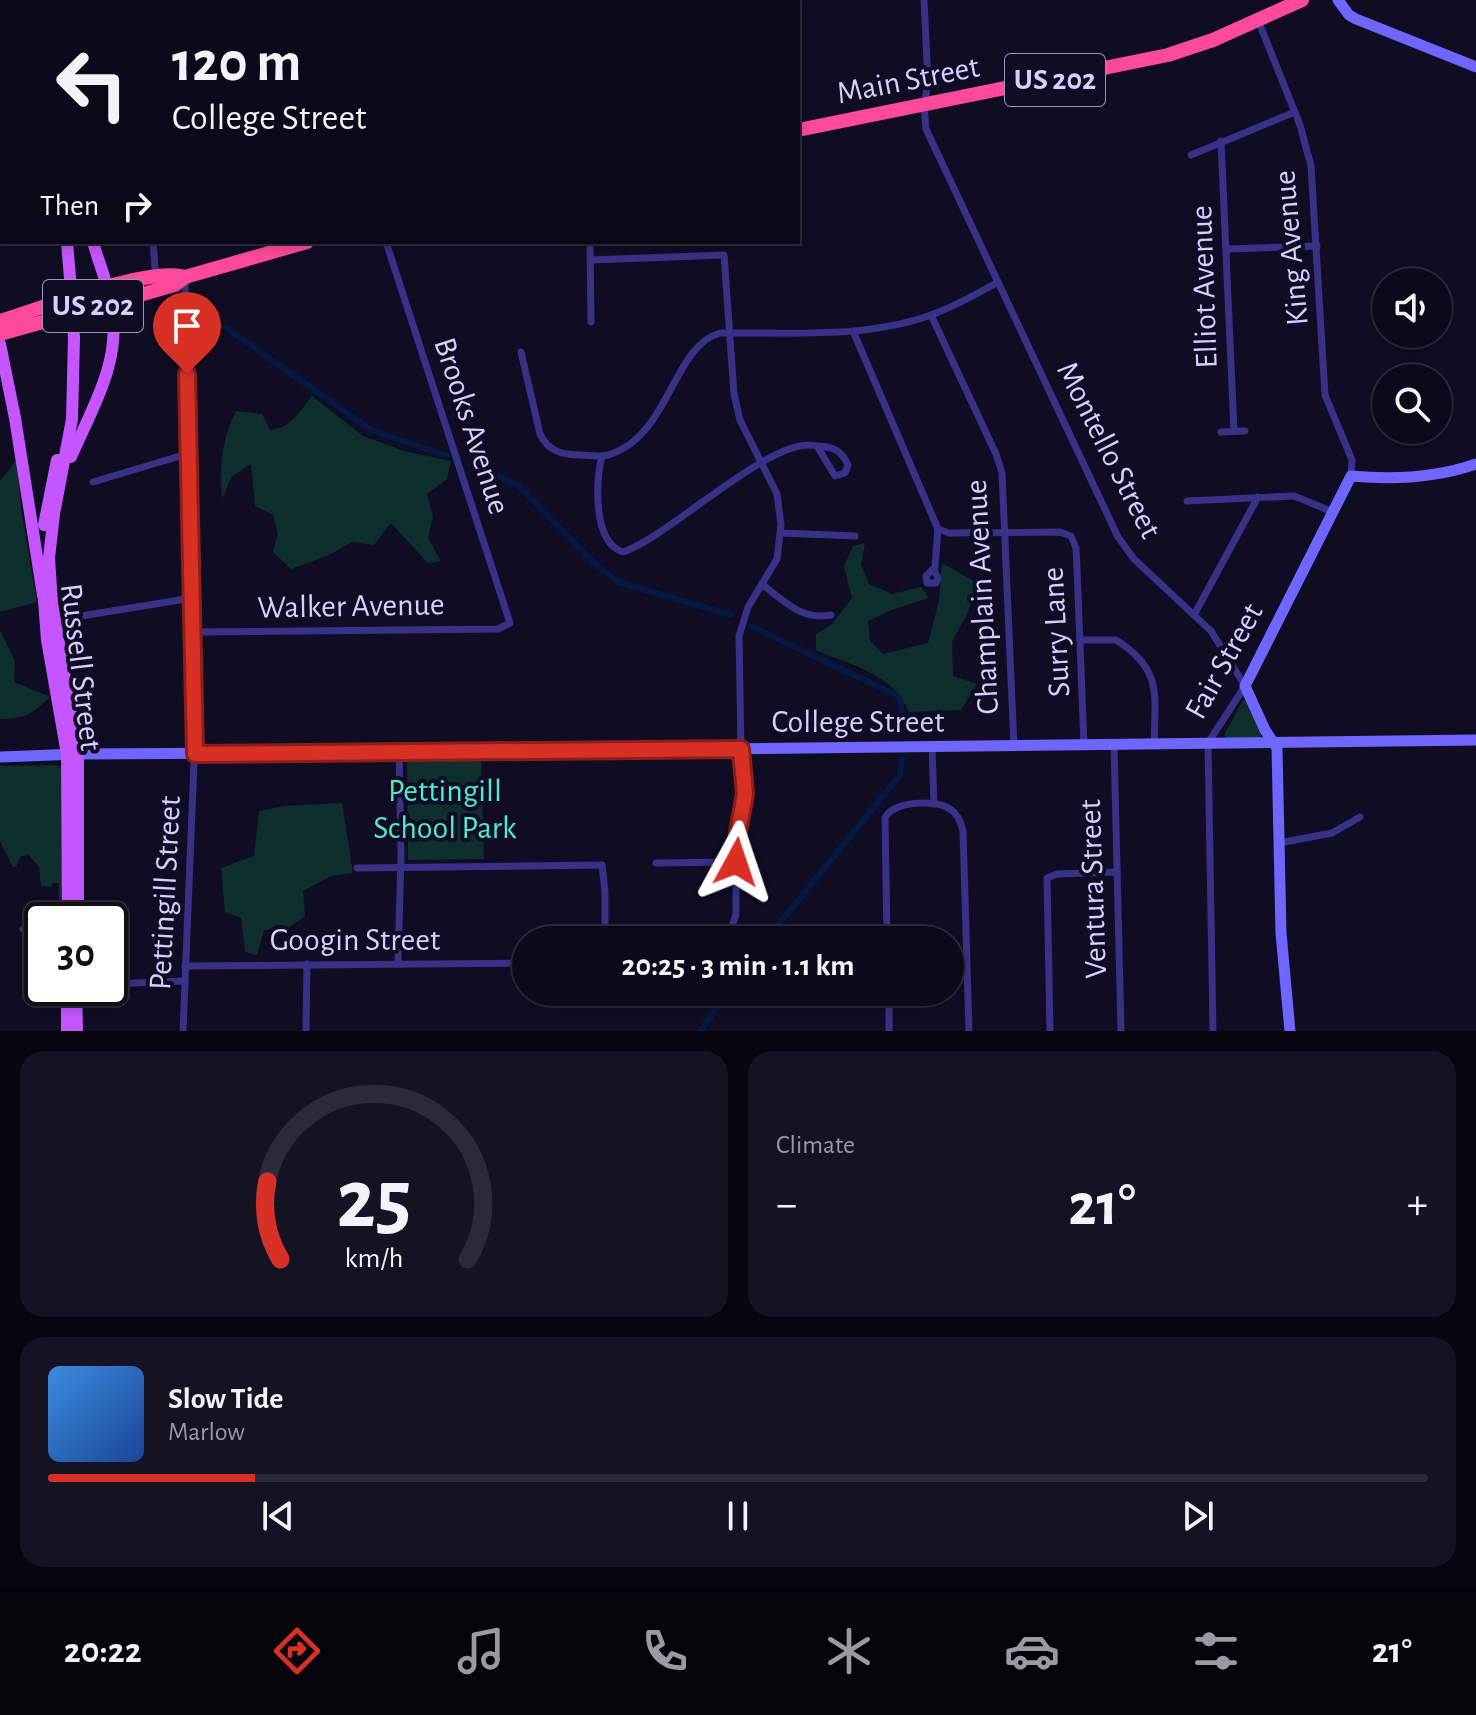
<!DOCTYPE html>
<meta charset="utf-8">
<style>
:root{--surface:#0c091b;--page:#151224;--text:#f1f3f6;--muted:#9a9aa3;--line:#2c2a3a;--accent:#d93025}
body{margin:0;font-family:"Alegreya Sans",sans-serif;background:var(--page);color:var(--text);height:100vh;display:flex;flex-direction:column;font-size:30px;white-space:nowrap}
*{box-sizing:border-box;margin:0}
p{font-size:26px;color:var(--muted)}
.icon{flex:none;width:44px;height:44px;fill:none;stroke:currentColor;stroke-width:2;stroke-linecap:round;stroke-linejoin:round}
.map{position:relative;height:1031px;overflow:hidden}
.drawer{display:flex;flex-direction:column;gap:20px;padding:20px;background:#07050f;flex:1}
.drawer>*{flex:none}
.hud{position:absolute;left:0px;top:0px;width:800px;height:244px;box-shadow:0 4px 12px #0003,0 0 0 2px var(--line);background:#0c091b;color:var(--text);overflow:hidden}
.controls{position:absolute;left:1372px;top:268px;display:grid;gap:16px}
.controls a{display:grid;place-items:center;width:80px;height:80px;border-radius:50%;background:var(--surface);box-shadow:0 4px 12px #0003,0 0 0 2px var(--line);font-size:40px}
.speed{position:absolute;left:24px;top:902px;display:flex;gap:16px;font-size:40px;font-weight:700;text-align:center}
.speed>*{display:grid;place-content:center;width:104px;height:104px;border-radius:50%;background:var(--surface);box-shadow:0 4px 12px #0003,0 0 0 2px var(--line);line-height:1}
.speed .limit{border:4px solid #111;border-radius:12px;background:#fff;color:#111}
.pin{position:absolute;display:grid;place-items:center;width:68px;height:68px;color:#fff;margin:-82px -34px;border-radius:50% 50% 50% 0;rotate:-45deg;box-shadow:0 0 8px #0007}
.pin .icon{rotate:45deg}
.me{position:absolute;width:88px;margin:-44px;rotate:5deg;stroke-linejoin:round;filter:drop-shadow(0 0 6px #0008)}
.turn{display:flex;align-items:center;gap:28px;height:168px;padding:0 40px;font-size:36px}
.turn .icon{width:104px;height:104px;stroke-width:2.5}
.turn b{display:block;font-size:56px;line-height:68px}
.then{display:flex;align-items:center;height:76px;padding:0 40px;background:#0003;gap:16px;font-size:30px}
.big{font-size:60px;font-weight:700;line-height:1.1}
.drawer .widget{flex:1;display:flex;flex-direction:column;justify-content:center;gap:12px;min-width:0;padding:0 28px;border-radius:24px;background:var(--page)}
.drawer .dial{align-items:center;gap:0}
.dial svg{height:208px;overflow:visible;fill:none;stroke:var(--line);stroke-width:7;stroke-linecap:round;text-anchor:middle}
.dial text{fill:var(--text);stroke:none}
.song{display:flex;align-items:center;gap:24px}
.cover{width:96px;height:96px;border-radius:12px;background:linear-gradient(135deg,hsl(210 70% 55%),hsl(220 70% 35%))}
.played{height:8px;border-radius:4px;background:linear-gradient(90deg,var(--accent) 15%,var(--line) 15%)}
.keys{display:flex;justify-content:space-around;direction:ltr}
.heat{display:flex;justify-content:space-between;align-items:center;font-size:44px;direction:ltr}
.drawer .tiles{flex:1;display:grid;gap:20px;grid-template-columns:1fr 1fr}
.widget:last-child{grid-column:span 2}
.trip{position:absolute;left:512px;top:926px;width:452px;height:80px;border-radius:40px;background:var(--surface);box-shadow:0 4px 12px #0003,0 0 0 2px var(--line);font-weight:700;line-height:80px;text-align:center}
.tabs{display:flex;height:128px;justify-content:space-around;align-items:center;background:#05040b;color:var(--muted)}
.tabs .icon{width:56px;height:56px}
.tabs .selected{color:var(--accent)}
.tabs b{font-size:36px;color:var(--text)}
.map>svg:first-child{display:block}
</style>
<div class="map">
<svg width="1476" height="1031" viewBox="0 0 1476 1031">
<rect width="100%" height="100%" fill="#100c24"/>
<g fill="#0e2f2e">
<path d="M312 396 363 436 404 451 451 461 447 479 427 494 433 517 428 538 441 561 428 563 391 523 374 545 352 542 327 556 291 569 273 552 278 534 273 515 255 506 251 464 232 476 222 499C219 469 222 438 236 411L262 414 270 430C290 429 300 411 312 396Z"/>
<path d="M17 459 21 509 37 602 0 612V481Z"/>
<path d="M865 543 861 565 869 584 892 594 921 587 929 598 891 610 868 621 870 641 883 654 928 643 939 601 942 563 977 583 968 612 952 642 953 676 977 684 961 710 909 712C893 673 852 666 816 650V634L831 625 852 598 844 566 853 546Z"/>
<path d="M0 630 15 661 14 682 50 697C32 714 25 719 0 719Z"/>
<path d="M1243 700 1247 701 1262 735 1260 737 1227 738 1224 735Z"/>
<path d="M481 759 484 859 408 860 407 761Z"/>
<path d="M57 765 61 769 64 889 62 920H58L59 883H53L51 887 41 886 39 867 29 855 21 856 16 867H13L0 841V766Z"/>
<path d="M342 803 353 873 331 876 303 891 305 916 287 929 264 930 257 955 245 952 241 918 225 912 221 868 254 856 259 811 285 806Z"/>
</g>
<g fill="none" stroke-linecap="round" stroke-linejoin="round">
<g stroke="#041a44" stroke-width="6">
<path d="M225 327 371 430 447 456"/>
<path d="M471 464 519 486 593 562 618 582 731 615"/>
<path d="M751 626 896 695 901 702 902 728"/>
<path d="M766 940 900 775 902 759"/>
<path d="M700 1031 729 992"/>
</g>
<g stroke="#373288" stroke-width="7">
<path d="M924 0 928 82 924 106 926 129 1118 537 1134 559 1211 631 1245 686 1208 743 1213 1031"/>
<path d="M174 2V0"/>
<path d="M374 2V0"/>
<path d="M1258 20 1300 125 1311 166 1325 395 1352 460 1351 476"/>
<path d="M1221 141 1234 431"/>
<path d="M1191 155 1295 112"/>
<path d="M153 242 156 279"/>
<path d="M590 242 591 322"/>
<path d="M1227 249 1317 246"/>
<path d="M591 260 724 255 734 394 740 420 777 494 781 525 777 559 748 607 739 636 741 749 745 794 736 849V914L731 930 723 940"/>
<path d="M931 315 996 454 1002 473 1014 747"/>
<path d="M853 331 938 529"/>
<path d="M521 352 540 434C548 451 562 455 580 455 590 455 602 458 611 454 670 434 673 346 720 333 790 332 864 339 931 315 953 307 977 294 998 282"/>
<path d="M1221 432 1245 431"/>
<path d="M602 456C596 481 592 542 623 552 671 536 774 433 817 446L835 476 845 473 848 465C841 450 834 447 817 446"/>
<path d="M93 482 190 453"/>
<path d="M1187 501 1294 496 1333 512"/>
<path d="M938 529 949 533 1060 532 1071 536 1076 548 1077 569 1084 745"/>
<path d="M781 533 855 536"/>
<path d="M935 572 938 578 936 583H927L926 576 935 567 938 529"/>
<path d="M762 584C783 601 803 621 831 615"/>
<path d="M1194 615 1258 497"/>
<path d="M75 617 192 598"/>
<path d="M194 632 498 629 510 623 386 242"/>
<path d="M1080 640H1116C1163 669 1155 696 1154 745"/>
<path d="M1114 745 1121 1031"/>
<path d="M932 748 934 804"/>
<path d="M1279 843 1332 833 1360 817"/>
<path d="M656 863 736 862"/>
<path d="M357 868 602 865 605 892V940"/>
<path d="M23 929 33 937"/>
<path d="M887 940 885 818C893 801 935 799 950 809 958 814 961 822 963 831L969 1031"/>
<path d="M398 964 401 854 399 752"/>
<path d="M185 966 526 963"/>
<path d="M110 984 185 981"/>
<path d="M889 992V1031"/>
<path d="M183 1031 196 714 185 279"/>
<path d="M306 1031 307 964"/>
<path d="M1050 1031 1047 878 1057 874 1117 872"/>
</g>
<g stroke="#6e66ff" stroke-width="11">
<path d="M1338 0 1349 15 1356 19 1476 67"/>
<path d="M0 757 78 754 473 752 1476 740"/>
<path d="M1290 1031 1281 933 1277 748 1265 730 1245 686 1351 476C1393 480 1436 478 1476 464"/>
</g>
<g stroke="#c556ff" stroke-width="12">
<path d="M61 2V0"/>
<path d="M74 2V0"/>
<path d="M86 2V0"/>
<path d="M0 225 2 218"/>
<path d="M67 242 70 278"/>
<path d="M74 338 72 419 54 514 49 558 52 603 78 754V920"/>
<path d="M0 344 15 418 43 595"/>
<path d="M71 457C92 408 121 363 112 308 109 286 99 264 93 242"/>
<path d="M44 525 57 460"/>
<path d="M43 587 47 640 67 754 68 920"/>
<path d="M76 988 77 1031"/>
<path d="M67 1031V988"/>
</g>
<g stroke="#ff4a9b" stroke-width="14">
<path d="M798 130 1168 55 1213 40 1302 0"/>
<path d="M0 321C40 309 149 266 185 277"/>
<path d="M0 334 175 285 185 277 307 242"/>
</g>
<g stroke="#00d9fa" stroke-width="5">
<g id="rail">
<path d="M535 2 542 0"/>
<path d="M0 148H2"/>
</g>
</g>
<use href="#rail" stroke="#100c24" stroke-width="2" stroke-dasharray="6" stroke-linecap="butt"/>
<path stroke="#c556ff" stroke-width="12" d="M70 278 74 338"/>
</g>
<g fill="none" stroke-linecap="round" stroke-linejoin="round">
<g stroke="#8d1f18" stroke-width="20">
<path id="route" d="M187 374 195 754 741 749 745 794 738 832 736 862"/>
</g>
<use href="#route" stroke="#d93025" stroke-width="14"/>
</g>
<g text-anchor="middle" dominant-baseline="central" stroke-width="8" stroke-linejoin="round" paint-order="stroke">
<g fill="#100c24" stroke="#9b94bd" stroke-width="2">
<rect x="1005" y="54" width="100" height="52" rx="6"/>
<rect x="43" y="280" width="100" height="52" rx="6"/>
</g>
<g font-size="30" font-weight="bold" fill="#d6cfff">
<text x="1055" y="80">US 202</text>
<text x="93" y="306">US 202</text>
</g>
<g font-size="32" fill="#d6cfff" stroke="#100c24">
<text transform="translate(908 80) rotate(-11)">Main Street</text>
<text transform="translate(1291 248) rotate(-95)">King Avenue</text>
<text transform="translate(1204 287) rotate(-92)">Elliot Avenue</text>
<text transform="translate(472 426) rotate(72)">Brooks Avenue</text>
<text transform="translate(1109 450) rotate(63)">Montello Street</text>
<text transform="translate(982 597) rotate(-93)">Champlain Avenue</text>
<text transform="translate(351 606) rotate(-1)">Walker Avenue</text>
<text transform="translate(1056 632) rotate(-93)">Surry Lane</text>
<text transform="translate(1224 661) rotate(-61)">Fair Street</text>
<text transform="translate(81 667) rotate(83)">Russell Street</text>
<text x="858" y="722">College Street</text>
<text transform="translate(1093 889) rotate(-92)">Ventura Street</text>
<text transform="translate(165 893) rotate(-87)">Pettingill Street</text>
<text x="355" y="940">Googin Street</text>
</g>
<g font-size="32" fill="#4eecc9" stroke="#100c24">
<text x="445" y="791">Pettingill<tspan x="445" dy="37">School Park</tspan></text>
</g>
</g>
</svg>
<div class="controls">
<a><svg class="icon" aria-label="sound" viewBox="0 0 24 24"><path d="M4 9h4l5-4v14l-5-4H4zM17 9q2 3 0 6"/></svg></a>
<a><svg class="icon" aria-label="search" viewBox="0 0 24 24"><circle cx="10" cy="10" r="6"/><path d="M15 15l6 6"/></svg></a>
</div>
<div class="speed"><div class="limit">30</div></div>
<div class="pin" style="left:187px;top:374px;background:#d93025"><svg class="icon" aria-label="arrive" viewBox="0 0 24 24"><path d="M6 21V4h12l-3 4 3 4H6"/></svg></div>
<svg class="me" style="left:736px;top:862px" viewBox="-20 -20 40 40"><path d="M0-17L14 15 0 8-14 15z" fill="#d93025" stroke="#fff" stroke-width="4"/></svg>
<div class="trip">20:25 · 3 min · 1.1 km</div>
<div class="hud">
<div class="turn"><svg class="icon" aria-label="left" viewBox="0 0 24 24"><path d="M17 20v-9H6M10 6l-5 5 5 5"/></svg><div><b>120 m</b>College Street</div></div>
<div class="then">Then<svg class="icon" aria-label="right" viewBox="0 0 24 24"><path d="M7 20v-9h11M14 6l5 5-5 5"/></svg></div>
</div>
</div>
<section class="drawer">
<div class="tiles">
<div class="widget dial"><svg viewBox="0 0 100 80">
<path d="M14 69A42 42 0 1 1 86 69"/>
<path d="M14 69A42 42 0 0 1 9 39" stroke="#d93025"/>
<text x="50" y="56" font-size="32" font-weight="700">25</text>
<text x="50" y="72" font-size="11">km/h</text>
</svg></div>
<div class="widget"><p>Climate</p>
<div class="heat"><a>−</a><b class="big">21°</b><a>+</a></div>
</div>
<div class="widget">
<div class="song"><i class="cover"></i><div><b>Slow Tide</b><p>Marlow</p></div></div>
<div class="played"></div>
<div class="keys"><svg class="icon" aria-label="previous" viewBox="0 0 24 24"><path d="M18 5L8 12l10 7zM5 5v14"/></svg><svg class="icon" aria-label="pause" viewBox="0 0 24 24"><path d="M8 5v14M16 5v14"/></svg><svg class="icon" aria-label="next" viewBox="0 0 24 24"><path d="M6 5l10 7-10 7zM19 5v14"/></svg></div>
</div>
</div>
</section>
<nav class="tabs">
<b>20:22</b>
<svg class="icon selected" aria-label="directions" viewBox="0 0 24 24"><path d="M12 3l9 9-9 9-9-9zM9 14v-3h6M13 9l2 2-2 2"/></svg>
<svg class="icon" aria-label="music" viewBox="0 0 24 24"><path d="M9 18V5l10-2v13"/><circle cx="6" cy="18" r="3"/><circle cx="16" cy="16" r="3"/></svg>
<svg class="icon" aria-label="phone" viewBox="0 0 24 24"><path d="M5 4h4l2 5-3 2q2 4 5 5l2-3 5 2v4C11 20 4 13 5 4z"/></svg>
<svg class="icon" aria-label="climate" viewBox="0 0 24 24"><path d="M12 3v18M4 7l16 10M4 17L20 7"/></svg>
<svg class="icon" aria-label="car" viewBox="0 0 24 24"><path d="M5 17H2v-5l4-1 3-4h7l3 4 3 1v5h-3M9 17h6M6 11h13"/><circle cx="7" cy="17" r="2"/><circle cx="17" cy="17" r="2"/></svg>
<svg class="icon" aria-label="filters" viewBox="0 0 24 24"><path d="M4 7h16M4 17h16"/><circle cx="9" cy="7" r="2"/><circle cx="15" cy="17" r="2"/></svg>
<b>21°</b>
</nav>
